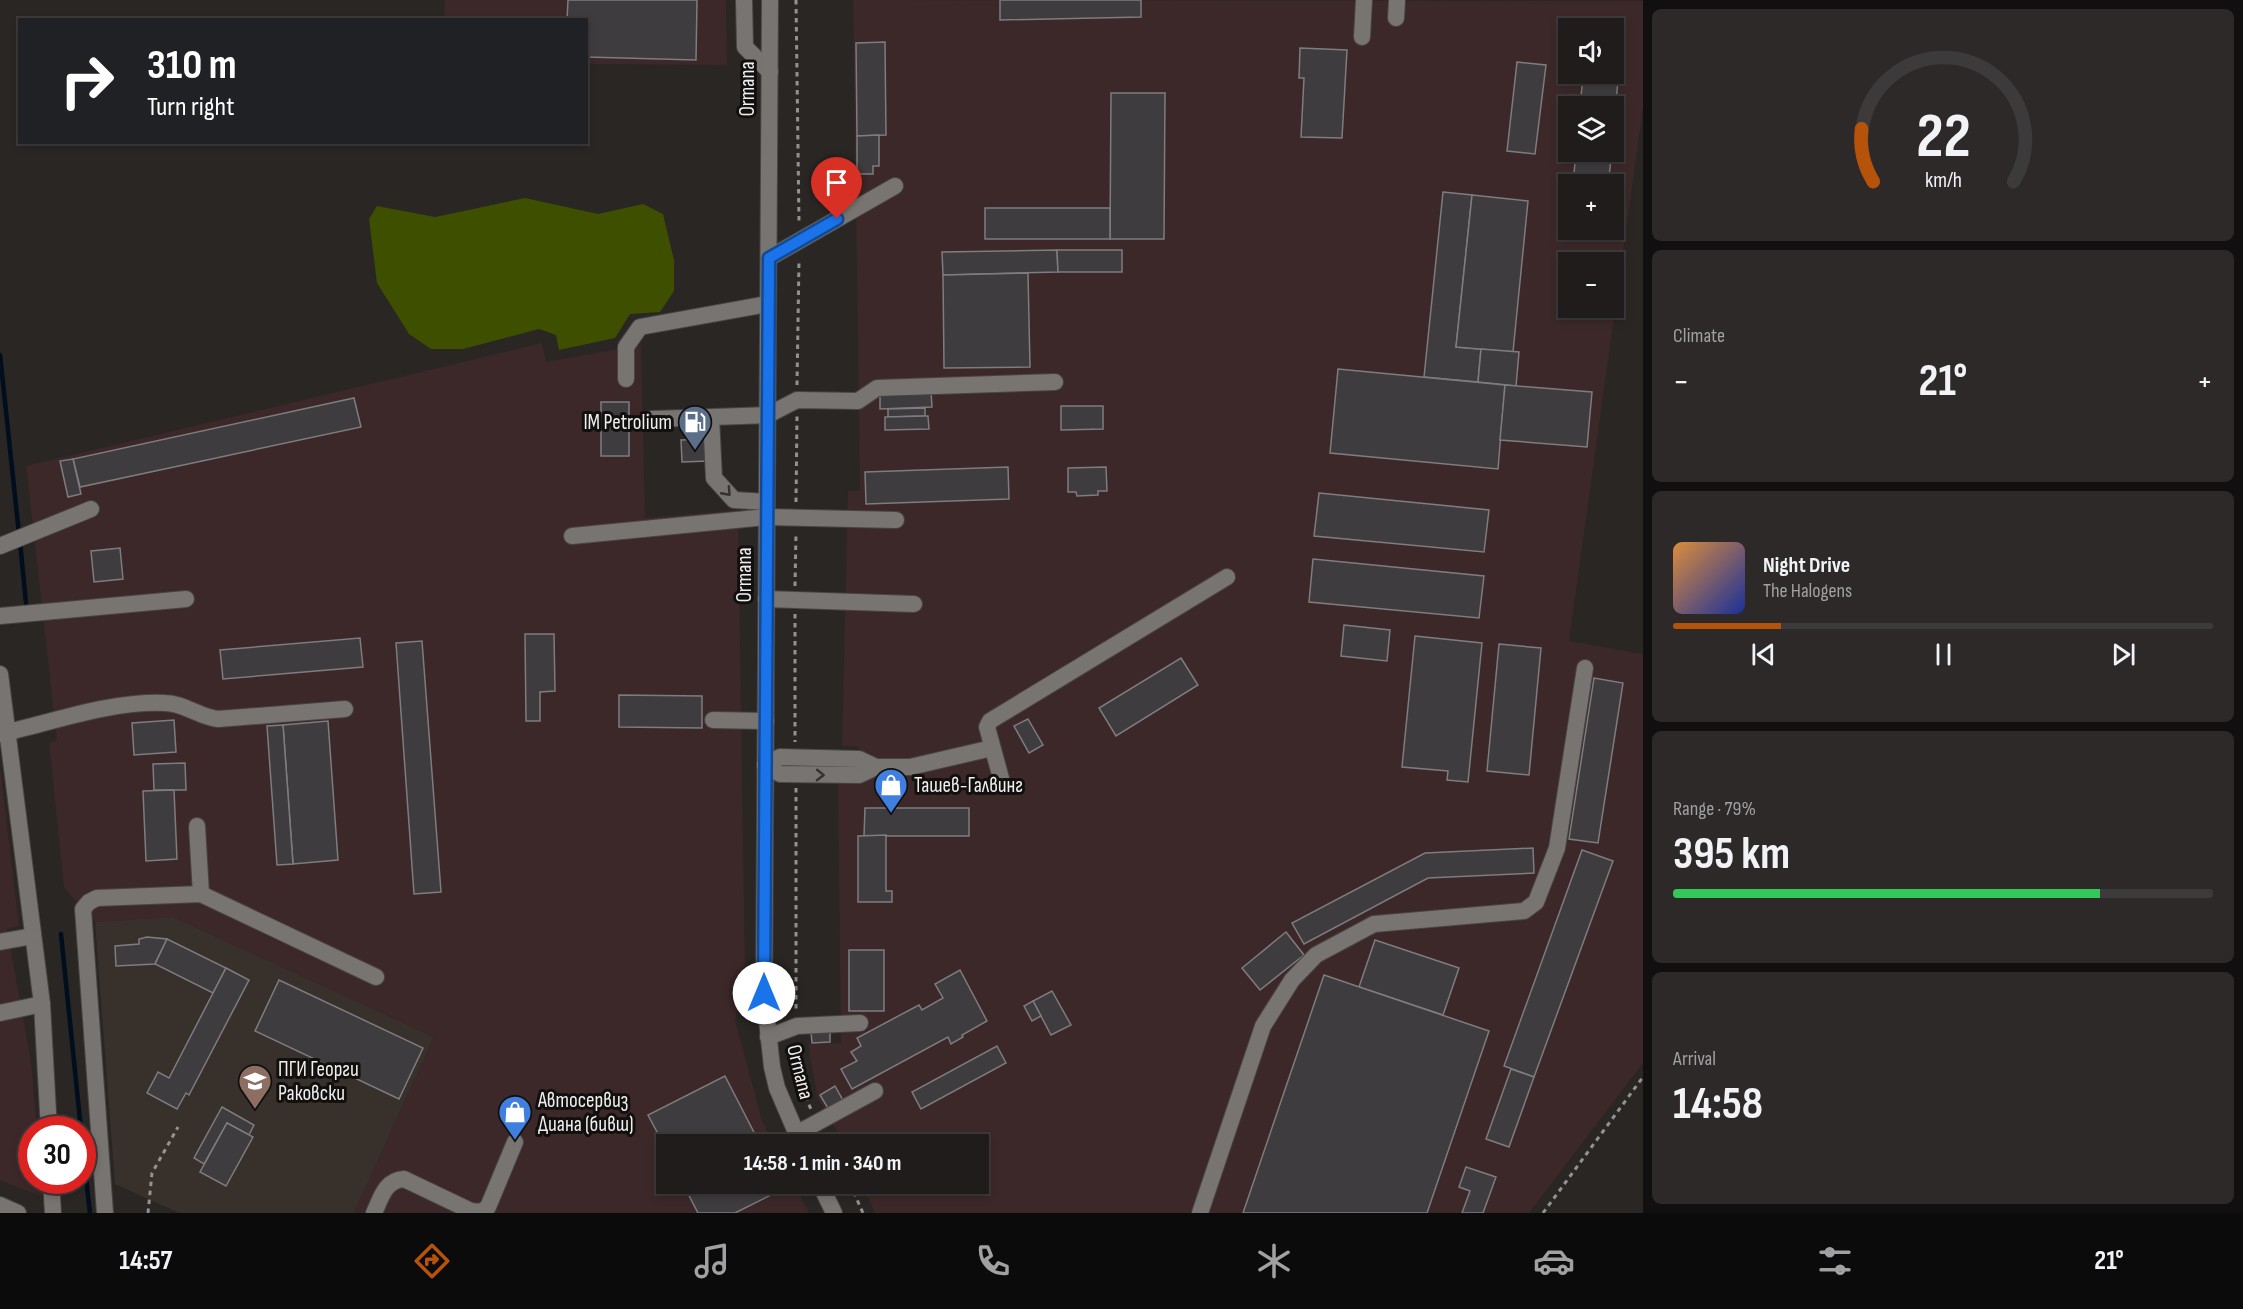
<!DOCTYPE html>
<meta charset="utf-8">
<style>
:root{--surface:#1f1c1b;--page:#2c2928;--text:#f1f3f6;--muted:#a1a1a3;--line:#3c3a3a;--accent:#b45309}
body{margin:0;font-family:"Sofia Sans Condensed",sans-serif;background:var(--page);color:var(--text);height:100vh;display:flex;flex-direction:column;font-size:22px;white-space:nowrap}
*{box-sizing:border-box;margin:0}
p{font-size:20px;color:var(--muted)}
.icon{flex:none;width:33px;height:33px;fill:none;stroke:currentColor;stroke-width:2;stroke-linecap:round;stroke-linejoin:round}
.map{position:relative;flex:1;overflow:hidden}
.details{display:flex;flex-direction:column;gap:9px;padding:9px;background:#110f0f;width:600px}
.details>*{flex:none}
.top-card{position:absolute;left:18px;top:18px;width:570px;height:126px;border-radius:0px;box-shadow:0 3px 9px #0003,0 0 0 2px var(--line);background:#202124;color:#fff;overflow:hidden}
.tools{position:absolute;left:1558px;top:18px;display:grid;gap:12px}
.tools a{display:grid;place-items:center;width:66px;height:66px;border-radius:0px;background:var(--surface);box-shadow:0 3px 9px #0003,0 0 0 2px var(--line);font-size:30px}
.speed{position:absolute;left:18px;top:1116px;display:flex;gap:12px;font-size:30px;font-weight:700;text-align:center}
.speed>*{display:grid;place-content:center;width:78px;height:78px;border-radius:50%;background:var(--surface);box-shadow:0 3px 9px #0003,0 0 0 2px var(--line);line-height:1}
.speed .limit{border:9px solid #d22;background:#fff;color:#111}
.pin{position:absolute;display:grid;place-items:center;width:51px;height:51px;color:#fff;margin:-62px -26px;border-radius:50% 50% 50% 0;rotate:-45deg;box-shadow:0 0 6px #0007}
.pin .icon{rotate:45deg}
.me{position:absolute;width:66px;margin:-33px;rotate:0deg;stroke-linejoin:round;filter:drop-shadow(0 0 4px #0008)}
.turn{display:flex;align-items:center;gap:21px;height:126px;padding:0 30px;font-size:27px}
.turn .icon{width:78px;height:78px;stroke-width:2.5}
.turn b{display:block;font-size:42px;line-height:51px}
.big{font-size:45px;font-weight:700;line-height:1.1}
.details .widget{flex:1;display:flex;flex-direction:column;justify-content:center;gap:9px;min-width:0;padding:0 21px;border-radius:9px;background:var(--page)}
.details .dial{align-items:center;gap:0}
.dial svg{height:156px;overflow:visible;fill:none;stroke:var(--line);stroke-width:7;stroke-linecap:round;text-anchor:middle}
.dial text{fill:var(--text);stroke:none}
.song{display:flex;align-items:center;gap:18px}
.cover{width:72px;height:72px;border-radius:9px;background:linear-gradient(135deg,hsl(30 70% 55%),hsl(230 70% 35%))}
.played{height:6px;border-radius:3px;background:linear-gradient(90deg,var(--accent) 20%,var(--line) 20%)}
.keys{display:flex;justify-content:space-around;direction:ltr}
.heat{display:flex;justify-content:space-between;align-items:center;font-size:33px;direction:ltr}
.charge{height:9px;border-radius:4px;background:linear-gradient(90deg,#34c759 79%,var(--line) 0)}
.trip{position:absolute;left:656px;top:1134px;width:333px;height:60px;border-radius:0px;background:var(--surface);box-shadow:0 3px 9px #0003,0 0 0 2px var(--line);font-weight:700;line-height:60px;text-align:center}
.dock{display:flex;height:96px;justify-content:space-around;align-items:center;background:#0c0b0b;color:var(--muted)}
.dock .icon{width:42px;height:42px}
.dock .active{color:var(--accent)}
.dock b{font-size:27px;color:var(--text)}
main{display:flex;flex:1;min-height:0}
.map>svg:first-child{display:block}
</style>
<main>
<div class="map">
<svg width="1643" height="1213" viewBox="0 0 1643 1213">
<rect width="100%" height="100%" fill="#292624"/>
<g fill="#3c2828" fill-rule="evenodd">
<path d="M445 0H726L727 65 587 64 586 20H444Z"/>
<path d="M853 0 1643 1V108L1569 641 1643 654V1063L1529 1213H875L862 1184H978V1144H844L817 1096 808 1044 841 1043 838 784 860 783 859 747 842 746 848 491H860ZM1569 28H1614V74H1569ZM1569 106H1614V152H1569ZM1569 184H1614V230H1569ZM1569 262H1614V308H1569Z"/>
<path d="M542 343 546 362 641 345 645 518 738 510 745 973 735 1020 762 1121 774 1144H666V1184H794L809 1213H354L434 1037 173 917 95 922 64 888 49 743 57 740 26 466Z"/>
<path d="M0 767 19 926 7 929 31 1062 37 1129 32 1130V1180L41 1181 42 1197 0 1180Z"/>
</g>
<path fill="#38302a" d="M173 917 434 1037 354 1213H179L115 1184 95 922Z"/>
<path fill="#3f4f00" d="M525 198 598 214 643 204 663 214 674 260V291L660 312 630 314 615 338 559 350 556 335 539 329 463 349H431L409 334 377 283 369 219 377 206 435 217Z"/>
<g fill="none" stroke-linecap="round" stroke-linejoin="round">
<g stroke="#000e1e" stroke-width="4.5">
<path d="M0 355 19 534"/>
<path d="M20 542 26 603"/>
<path d="M61 934 81 1130"/>
<path d="M82 1143 90 1213"/>
</g>
</g>
<g fill="#3e3c3f" stroke="#7e7c7f" stroke-width="1.5">
<path d="M568 0H697L696 60 586 57V20H567Z"/>
<path d="M1000 0H1141V17L1000 20Z"/>
<path d="M885 42 886 135 857 136 856 43Z"/>
<path d="M1300 48 1347 50 1342 138 1301 137 1304 78H1299Z"/>
<path d="M1517 62 1546 65 1535 154 1507 151Z"/>
<path d="M1583 77 1618 80 1614 126V106H1580Z"/>
<path d="M1111 93H1165L1164 239H1110Z"/>
<path d="M879 135V166H873V174H857V136Z"/>
<path d="M1576 152H1612L1608 184H1573Z"/>
<path d="M1443 192 1472 195 1456 347 1481 349 1478 382 1424 377Z"/>
<path d="M1472 195 1528 201 1513 352 1456 347Z"/>
<rect x="985" y="208" width="125" height="31"/>
<path d="M1057 250 1058 272 943 275 942 252Z"/>
<path d="M1057 250H1122V272H1058Z"/>
<path d="M1028 273 1030 367 944 368 943 275Z"/>
<path d="M1481 349 1519 352 1516 386 1478 382Z"/>
<path d="M1338 369 1505 385 1498 469 1330 453Z"/>
<path d="M1505 385 1592 392 1587 447 1500 440Z"/>
<path d="M931 391 932 407 880 409V393Z"/>
<path d="M354 398 361 427 80 487 73 459Z"/>
<rect x="601" y="402" width="28" height="54"/>
<path d="M1061 406H1103V429L1061 430Z"/>
<path d="M925 408V416L888 417V409Z"/>
<path d="M925 416H928L929 429 885 430V417Z"/>
<path d="M708 439 709 461 682 462 681 440Z"/>
<path d="M73 459 81 494 68 497 60 461Z"/>
<path d="M1008 467 1009 499 866 504 865 472Z"/>
<path d="M1106 467 1107 491H1098V495L1077 496 1076 492H1068V468Z"/>
<path d="M1319 493 1489 510 1484 552 1314 536Z"/>
<path d="M120 548 123 579 94 582 91 551Z"/>
<path d="M1313 559 1484 576 1479 618 1309 602Z"/>
<path d="M1344 625 1390 630 1387 661 1341 656Z"/>
<path d="M525 634H554L555 691 540 692V721H526Z"/>
<path d="M1415 636 1482 643 1468 782 1447 780 1448 771 1402 767Z"/>
<path d="M360 638 363 667 223 679 220 650Z"/>
<path d="M422 641 441 892 414 894 396 643Z"/>
<path d="M1499 644 1541 648 1529 775 1487 771Z"/>
<path d="M1181 658 1198 685 1116 736 1099 708Z"/>
<path d="M1594 678 1623 683 1598 843 1569 839Z"/>
<path d="M619 695 702 696V728L619 727Z"/>
<path d="M1028 719 1043 745 1029 753 1014 726Z"/>
<path d="M174 720 176 752 134 755 132 723Z"/>
<path d="M328 721 338 860 293 864 283 725Z"/>
<path d="M283 725 293 864 277 865 267 726Z"/>
<path d="M185 763 186 790H154L153 764Z"/>
<path d="M174 790 177 859 146 861 143 791Z"/>
<path d="M865 808H969V836H864Z"/>
<path d="M886 835V891H892V902H858V836Z"/>
<path d="M1533 848 1534 873 1428 878 1304 944 1292 923 1425 853Z"/>
<path d="M1582 850 1613 861 1534 1077 1504 1066Z"/>
<path d="M1286 932 1304 955 1260 990 1242 968Z"/>
<path d="M147 937 167 939 155 964 116 966 115 946 139 944V939Z"/>
<path d="M167 939 226 968 213 993 155 964Z"/>
<path d="M1375 940 1459 968 1443 1015 1359 987Z"/>
<rect x="849" y="950" width="35" height="61"/>
<path d="M226 968 249 980 189 1095 186 1093 177 1109 147 1093 158 1072 169 1078Z"/>
<path d="M960 970 987 1021 962 1035 963 1037 951 1044 948 1037 852 1089 841 1069 857 1061 851 1052 861 1046 857 1038 919 1005 922 1010 943 998 935 984Z"/>
<path d="M1324 975 1489 1031 1427 1213H1243Z"/>
<path d="M279 980 423 1048 399 1099 255 1031Z"/>
<path d="M1052 991 1071 1025 1051 1035 1033 1001Z"/>
<path d="M1033 1001 1041 1016 1032 1021 1024 1006Z"/>
<path d="M830 1031V1042L812 1043 811 1032Z"/>
<path d="M997 1046 1006 1063 921 1109 912 1092Z"/>
<path d="M1511 1069 1534 1077 1509 1147 1486 1139Z"/>
<path d="M725 1076 760 1144H666V1149L648 1115Z"/>
<path d="M835 1086 844 1102 829 1110 820 1095Z"/>
<path d="M222 1107 254 1125 249 1135 227 1123 204 1164 194 1158Z"/>
<path d="M227 1123 253 1137 226 1186 200 1172Z"/>
<path d="M1466 1167 1496 1177 1483 1213H1462L1470 1191 1459 1187Z"/>
<path d="M683 1184H780L783 1189 735 1213H698Z"/>
</g>
<g fill="none" stroke-linecap="round" stroke-linejoin="round">
<g stroke="#484544" stroke-width="18">
<g id="minor">
<path d="M744 0 745 47 770 72"/>
<path d="M770 0 764 993 772 1067 777 1088 801 1144"/>
<path d="M1396 18 1397 0"/>
<path d="M1362 37 1364 0"/>
<path d="M769 258 895 186"/>
<path d="M626 379V347L640 327 768 304"/>
<path d="M711 417 714 478 734 500 767 502"/>
<path d="M652 419 768 415 797 400 858 401 877 388 1055 382"/>
<path d="M572 536 767 517 896 520"/>
<path d="M0 546 91 509"/>
<path d="M766 599 914 604"/>
<path d="M0 616 186 599"/>
<path d="M0 674 42 1004 49 1130"/>
<path d="M713 720 766 721"/>
<path d="M0 734C54 722 109 701 165 703 184 703 199 717 218 719L345 709"/>
<path d="M765 765 780 774 859 775 876 767H910L992 748"/>
<path d="M765 765 780 757 859 759 876 767"/>
<path d="M1002 782 987 727 990 721 1227 577"/>
<path d="M197 826 201 894"/>
<path d="M0 942 33 936"/>
<path d="M0 1013 42 1004"/>
<path d="M768 1037 797 1026 860 1023"/>
<path d="M796 1134 875 1091"/>
<path d="M51 1180 53 1213"/>
<path d="M820 1184 834 1213"/>
<path d="M0 1205 18 1213"/>
<path d="M105 1213 83 909 89 902 97 898 201 894 376 977"/>
<path d="M374 1213C381 1198 385 1180 404 1179L471 1211 481 1212 488 1207 515 1142"/>
<path d="M1200 1213 1263 1026 1292 980 1316 955 1374 924 1524 911 1536 902 1557 848 1585 668"/>
</g>
</g>
<g stroke="#949290" stroke-width="3" stroke-dasharray="4.5 4.5" stroke-linecap="butt">
<path d="M796 0 799 223"/>
<path d="M797 385 799 260"/>
<path d="M796 502 797 416"/>
<path d="M795 586 796 533"/>
<path d="M795 614V742"/>
<path d="M796 788V1012"/>
<path d="M797 1043 807 1101 811 1109"/>
<path d="M826 1136 831 1144"/>
<path d="M850 1184 863 1213"/>
<path d="M148 1213 152 1173 178 1127"/>
<path d="M1543 1213 1643 1077"/>
</g>
<use href="#minor" stroke="#777471" stroke-width="16"/>
</g>
<defs><path id="oneway-chevron" d="M-2-3.5L2.5 0L-2 3.5" fill="none" stroke-width="1.6" stroke-linecap="round" stroke-linejoin="round" transform="scale(1.5)"/></defs>
<g stroke="#353331">
<use href="#oneway-chevron" transform="translate(727 492) rotate(48)"/>
<use href="#oneway-chevron" transform="translate(820 775) rotate(1)"/>
</g>
<g fill="none" stroke-linecap="round" stroke-linejoin="round">
<g stroke="#114b97" stroke-width="15">
<path id="route" d="M764 993 769 258 837 219"/>
</g>
<use href="#route" stroke="#1a73e8" stroke-width="10"/>
</g>
<defs>
<g id="fuel-pin" transform="scale(1.725)"><path d="M0 17L-7.5 6A9.5 9.5 0 1 1 7.5 6Z" fill="#5c6f8a" stroke="#11100f"/><path d="M-5.5-6h7V0h2V4h1.3V-2.5L3-4.5l.8-.8L6-3V5H2.5V1h-1V6h-7ZM-4.2-4.7v3.2H.2V-4.7Z" fill="#fff"/></g>
<g id="shop-pin" transform="scale(1.725)"><path d="M0 17L-7.5 6A9.5 9.5 0 1 1 7.5 6Z" fill="#3f7fe0" stroke="#11100f"/><path d="M-5-2.5h2.3a2.7 3.5 0 0 1 5.4 0H5L5.5 6h-11ZM-1.5-2.5h3a1.5 2.3 0 0 0-3 0Z" fill="#fff"/></g>
<g id="school-pin" transform="scale(1.725)"><path d="M0 17L-7.5 6A9.5 9.5 0 1 1 7.5 6Z" fill="#8d6e63" stroke="#11100f"/><path d="M0-5L7-2L0 1L-7-2ZM-4 1L0 2.5L4 1V4Q0 6-4 4Z" fill="#fff"/></g>
</defs>
<g fill-rule="evenodd">
<use href="#fuel-pin" x="695" y="422"/>
<use href="#shop-pin" x="891" y="785"/>
<use href="#school-pin" x="255" y="1081"/>
<use href="#shop-pin" x="515" y="1112"/>
</g>
<g text-anchor="middle" dominant-baseline="central" stroke-width="6" stroke-linejoin="round" paint-order="stroke">
<g font-size="21" fill="#f1efee" stroke="#11100f">
<text transform="translate(747 89) rotate(-90)">Ormana</text>
<text transform="translate(744 575) rotate(-90)">Ormana</text>
<text transform="translate(800 1072) rotate(76)">Ormana</text>
</g>
<g font-size="21" fill="#f1efee" stroke="#11100f" text-anchor="start">
<text x="672" y="422" text-anchor="end">IM Petrolium</text>
<text x="914" y="785">Ташев-Галвинг</text>
<text x="278" y="1069">ПГИ Георги<tspan x="278" dy="24">Раковски</tspan></text>
<text x="538" y="1100">Автосервиз<tspan x="538" dy="24">Диана (бивш)</tspan></text>
</g>
</g>
</svg>
<div class="tools">
<a><svg class="icon" aria-label="sound" viewBox="0 0 24 24"><path d="M4 9h4l5-4v14l-5-4H4zM17 9q2 3 0 6"/></svg></a>
<a><svg class="icon" aria-label="layers" viewBox="0 0 24 24"><path d="M12 4l9 5-9 5-9-5zM3 14l9 5 9-5"/></svg></a>
<a>+</a>
<a>−</a>
</div>
<div class="speed"><div class="limit">30</div></div>
<div class="pin" style="left:837px;top:219px;background:#d93025"><svg class="icon" aria-label="arrive" viewBox="0 0 24 24"><path d="M6 21V4h12l-3 4 3 4H6"/></svg></div>
<svg class="me" style="left:764px;top:993px" viewBox="-20 -20 40 40"><circle r="19" fill="#fff"/><path d="M0-13L10 11 0 6-10 11z" fill="#1a73e8"/></svg>
<div class="trip">14:58 · 1 min · 340 m</div>
<div class="top-card">
<div class="turn"><svg class="icon" aria-label="right" viewBox="0 0 24 24"><path d="M7 20v-9h11M14 6l5 5-5 5"/></svg><div><b>310 m</b>Turn right</div></div>
</div>
</div>
<section class="details">
<div class="widget dial"><svg viewBox="0 0 100 80">
<path d="M14 69A42 42 0 1 1 86 69"/>
<path d="M14 69A42 42 0 0 1 8 42" stroke="#b45309"/>
<text x="50" y="56" font-size="32" font-weight="700">22</text>
<text x="50" y="72" font-size="11">km/h</text>
</svg></div>
<div class="widget"><p>Climate</p>
<div class="heat"><a>−</a><b class="big">21°</b><a>+</a></div>
</div>
<div class="widget">
<div class="song"><i class="cover"></i><div><b>Night Drive</b><p>The Halogens</p></div></div>
<div class="played"></div>
<div class="keys"><svg class="icon" aria-label="previous" viewBox="0 0 24 24"><path d="M18 5L8 12l10 7zM5 5v14"/></svg><svg class="icon" aria-label="pause" viewBox="0 0 24 24"><path d="M8 5v14M16 5v14"/></svg><svg class="icon" aria-label="next" viewBox="0 0 24 24"><path d="M6 5l10 7-10 7zM19 5v14"/></svg></div>
</div>
<div class="widget"><p>Range · 79%</p><b class="big">395 km</b><div class="charge"></div></div>
<div class="widget"><p>Arrival</p><b class="big">14:58</b></div>
</section>
</main>
<nav class="dock">
<b>14:57</b>
<svg class="icon active" aria-label="directions" viewBox="0 0 24 24"><path d="M12 3l9 9-9 9-9-9zM9 14v-3h6M13 9l2 2-2 2"/></svg>
<svg class="icon" aria-label="music" viewBox="0 0 24 24"><path d="M9 18V5l10-2v13"/><circle cx="6" cy="18" r="3"/><circle cx="16" cy="16" r="3"/></svg>
<svg class="icon" aria-label="phone" viewBox="0 0 24 24"><path d="M5 4h4l2 5-3 2q2 4 5 5l2-3 5 2v4C11 20 4 13 5 4z"/></svg>
<svg class="icon" aria-label="climate" viewBox="0 0 24 24"><path d="M12 3v18M4 7l16 10M4 17L20 7"/></svg>
<svg class="icon" aria-label="car" viewBox="0 0 24 24"><path d="M5 17H2v-5l4-1 3-4h7l3 4 3 1v5h-3M9 17h6M6 11h13"/><circle cx="7" cy="17" r="2"/><circle cx="17" cy="17" r="2"/></svg>
<svg class="icon" aria-label="filters" viewBox="0 0 24 24"><path d="M4 7h16M4 17h16"/><circle cx="9" cy="7" r="2"/><circle cx="15" cy="17" r="2"/></svg>
<b>21°</b>
</nav>
